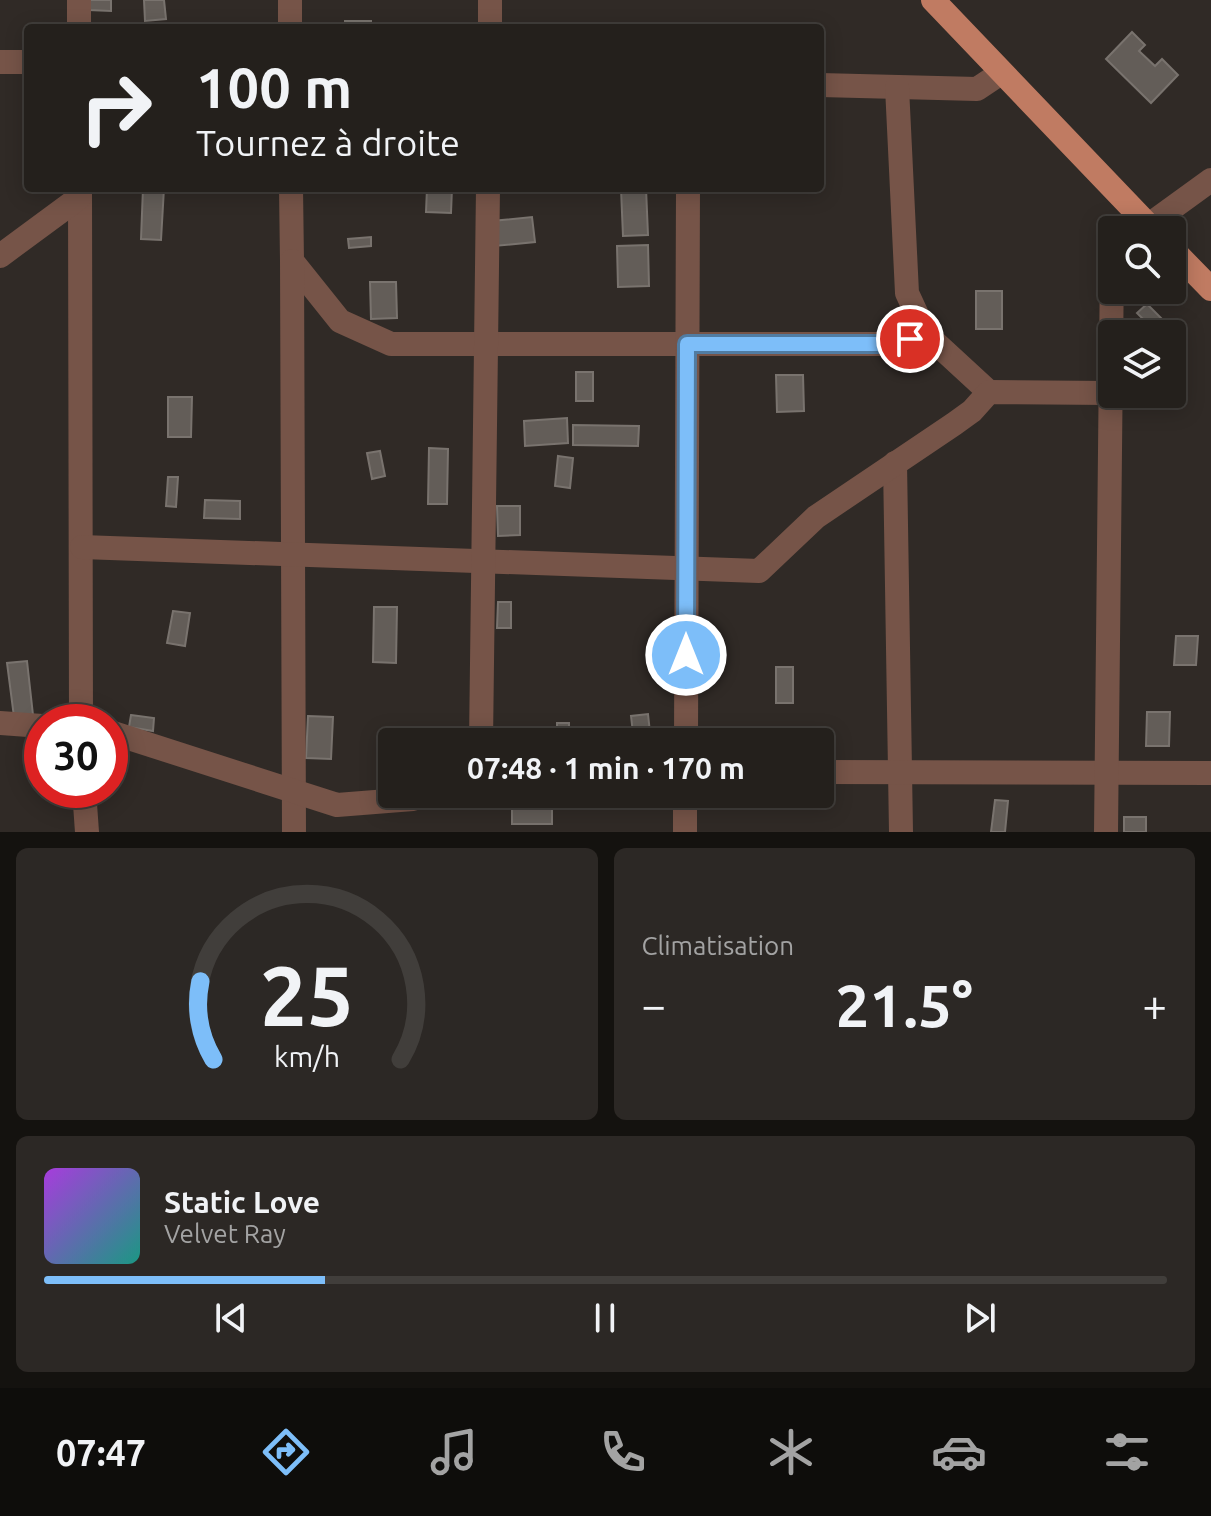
<!DOCTYPE html>
<html lang="fr">
<meta charset="utf-8">
<style>
:root{--surface:#24201c;--page:#2c2825;--text:#f1f3f6;--muted:#a3a3a3;--line:#413e3b;--accent:#7dbef9}
body{margin:0;font-family:Ubuntu,sans-serif;background:var(--page);color:var(--text);height:100vh;display:flex;flex-direction:column;font-size:30px;white-space:nowrap}
*{box-sizing:border-box;margin:0}
p{font-size:26px;color:var(--muted)}
.icon{flex:none;width:44px;height:44px;fill:none;stroke:currentColor;stroke-width:2;stroke-linecap:round;stroke-linejoin:round}
.map{position:relative;height:832px;overflow:hidden}
.side{display:flex;flex-direction:column;gap:16px;padding:16px;background:#14120f;flex:1}
.side>*{flex:none}
.top-card{position:absolute;left:24px;top:24px;width:800px;height:168px;border-radius:8px;box-shadow:0 4px 20px #0003,0 0 0 2px var(--line);background:#24201c;color:var(--text);overflow:hidden}
.buttons{position:absolute;left:1098px;top:216px;display:grid;gap:16px}
.buttons a{display:grid;place-items:center;width:88px;height:88px;border-radius:8px;background:var(--surface);box-shadow:0 4px 20px #0003,0 0 0 2px var(--line);font-size:40px}
.speed{position:absolute;left:24px;top:704px;display:flex;gap:16px;font-size:40px;font-weight:700;text-align:center}
.speed>*{display:grid;place-content:center;width:104px;height:104px;border-radius:50%;background:var(--surface);box-shadow:0 4px 20px #0003,0 0 0 2px var(--line);line-height:1}
.speed .limit{border:12px solid #d22;background:#fff;color:#111}
.pin{position:absolute;display:grid;place-items:center;width:68px;height:68px;color:#fff;margin:-34px;border:4px solid #fff;border-radius:50%;box-shadow:0 2px 8px #0007}
.me{position:absolute;width:88px;margin:-44px;rotate:0deg;stroke-linejoin:round;filter:drop-shadow(0 0 6px #0008)}
.turn{display:flex;align-items:center;gap:28px;height:168px;padding:0 40px;font-size:36px}
.turn .icon{width:104px;height:104px;stroke-width:2.5}
.turn b{display:block;font-size:56px;line-height:68px}
.big{font-size:60px;font-weight:700;line-height:1.1}
.side .tile{flex:1;display:flex;flex-direction:column;justify-content:center;gap:12px;min-width:0;padding:0 28px;border-radius:12px;background:var(--page)}
.side .dial{align-items:center;gap:0}
.dial svg{height:208px;overflow:visible;fill:none;stroke:var(--line);stroke-width:7;stroke-linecap:round;text-anchor:middle}
.dial text{fill:var(--text);stroke:none}
.song{display:flex;align-items:center;gap:24px}
.cover{width:96px;height:96px;border-radius:12px;background:linear-gradient(135deg,hsl(280 70% 55%),hsl(170 70% 35%))}
.played{height:8px;border-radius:4px;background:linear-gradient(90deg,var(--accent) 25%,var(--line) 25%)}
.keys{display:flex;justify-content:space-around;direction:ltr}
.heat{display:flex;justify-content:space-between;align-items:center;font-size:44px;direction:ltr}
.side .tiles{flex:1;display:grid;gap:16px;grid-template-columns:1fr 1fr}
.tile:last-child{grid-column:span 2}
.trip{position:absolute;left:378px;top:728px;width:456px;height:80px;border-radius:8px;background:var(--surface);box-shadow:0 4px 20px #0003,0 0 0 2px var(--line);font-weight:700;line-height:80px;text-align:center}
.menu{display:flex;height:128px;justify-content:space-around;align-items:center;background:#0e0d0b;color:var(--muted)}
.menu .icon{width:56px;height:56px}
.menu .active{color:var(--accent)}
.menu b{font-size:36px;color:var(--text)}
.map>svg:first-child{display:block}
</style>
<div class="map">
<svg width="1211" height="832" viewBox="0 0 1211 832">
<rect width="100%" height="100%" fill="#302a26"/>
<g fill="#635d58" stroke="#79736e" stroke-width="2">
<path d="M90 0H111V11L89 10Z"/>
<path d="M144 0H164L166 19 145 21Z"/>
<rect x="345" y="21" width="26" height="7"/>
<path d="M1132 32 1145 45 1139 51 1155 66 1162 59 1178 75 1151 103 1106 59Z"/>
<path d="M143 188H164L161 240 141 239Z"/>
<path d="M427 188H452L451 213 426 212Z"/>
<path d="M646 188 648 235 623 236 621 189Z"/>
<path d="M532 217 535 242 494 246 492 221Z"/>
<path d="M371 237V246L349 248 348 239Z"/>
<path d="M648 245 649 286 618 287 617 246Z"/>
<path d="M370 282H396L397 318 371 319Z"/>
<rect x="976" y="291" width="26" height="38"/>
<path d="M1147 304 1174 331 1171 334H1158L1137 313Z"/>
<rect x="576" y="372" width="17" height="29"/>
<path d="M776 375H803L804 411 777 412Z"/>
<path d="M168 397H192L191 437H168Z"/>
<path d="M567 418 568 443 525 446 524 421Z"/>
<path d="M573 425 639 426 638 446 573 445Z"/>
<path d="M429 448 448 449 447 504H428Z"/>
<path d="M380 451 385 476 372 479 367 453Z"/>
<path d="M558 456 573 458 570 488 555 486Z"/>
<path d="M168 477H178L176 507 166 506Z"/>
<path d="M205 500 240 501V519L204 518Z"/>
<path d="M497 506H520V535L498 536Z"/>
<path d="M498 602H511V628H497Z"/>
<path d="M374 607H397L396 663 373 662Z"/>
<path d="M173 611 190 613 185 646 167 643Z"/>
<path d="M1176 636H1198L1196 665H1174Z"/>
<path d="M27 661 33 715 14 717 7 663Z"/>
<rect x="776" y="667" width="17" height="36"/>
<path d="M1147 712H1170L1169 746H1146Z"/>
<path d="M648 714 651 742H634L631 716Z"/>
<path d="M131 715 154 718 153 731 129 727Z"/>
<path d="M308 716 333 717 331 759 306 758Z"/>
<rect x="557" y="723" width="12" height="19"/>
<path d="M995 800 1008 801 1005 832H991Z"/>
<rect x="512" y="801" width="40" height="23"/>
<rect x="1124" y="817" width="22" height="15"/>
</g>
<g fill="none" stroke-linecap="round" stroke-linejoin="round">
<g stroke="#765448" stroke-width="24">
<path d="M79 0V28"/>
<path d="M290 0V28"/>
<path d="M490 28V0"/>
<path d="M0 62H28"/>
<path d="M820 85 977 89 1001 73"/>
<path d="M897 87 907 293 926 334 989 392"/>
<path d="M80 188 81 722"/>
<path d="M291 188 292 261 340 321 391 344H894L926 334"/>
<path d="M1142 230 1211 180"/>
<path d="M0 256 80 197"/>
<path d="M292 261 294 832"/>
<path d="M895 463 901 832"/>
<path d="M82 547 759 571 816 517 954 424 972 411 989 392 1110 393"/>
<path d="M0 723 42 726"/>
<path d="M110 732 337 805 413 799 425 794"/>
<path d="M481 742 488 188"/>
<path d="M686 742 688 188"/>
<path d="M820 772 1211 773"/>
<path d="M84 790 87 832"/>
<path d="M685 832V794"/>
<path d="M1106 832 1112 261"/>
</g>
<g stroke="#c07b62" stroke-width="24">
<path d="M933 0 1153 230"/>
<path d="M1172 249 1211 289"/>
</g>
</g>
<g fill="none" stroke-linecap="round" stroke-linejoin="round">
<g stroke="#517ca2" stroke-width="20">
<path id="route" d="M686 655 687 344H894L910 339"/>
</g>
<use href="#route" stroke="#7dbef9" stroke-width="14"/>
</g>
</svg>
<div class="buttons">
<a><svg class="icon" aria-label="search" viewBox="0 0 24 24"><circle cx="10" cy="10" r="6"/><path d="M15 15l6 6"/></svg></a>
<a><svg class="icon" aria-label="layers" viewBox="0 0 24 24"><path d="M12 4l9 5-9 5-9-5zM3 14l9 5 9-5"/></svg></a>
</div>
<div class="speed"><div class="limit">30</div></div>
<div class="pin" style="left:910px;top:339px;background:#d93025"><svg class="icon" aria-label="arrive" viewBox="0 0 24 24"><path d="M6 21V4h12l-3 4 3 4H6"/></svg></div>
<svg class="me" style="left:686px;top:655px" viewBox="-20 -20 40 40"><circle r="17" fill="#7dbef9" stroke="#fff" stroke-width="3"/><path d="M0-11L8 9 0 5-8 9z" fill="#fff"/></svg>
<div class="trip">07:48 · 1 min · 170 m</div>
<div class="top-card">
<div class="turn"><svg class="icon" aria-label="right" viewBox="0 0 24 24"><path d="M7 20v-9h11M14 6l5 5-5 5"/></svg><div><b>100 m</b>Tournez à droite</div></div>
</div>
</div>
<section class="side">
<div class="tiles">
<div class="tile dial"><svg viewBox="0 0 100 80">
<path d="M14 69A42 42 0 1 1 86 69"/>
<path d="M14 69A42 42 0 0 1 9 39" stroke="#7dbef9"/>
<text x="50" y="56" font-size="32" font-weight="700">25</text>
<text x="50" y="72" font-size="11">km/h</text>
</svg></div>
<div class="tile"><p>Climatisation</p>
<div class="heat"><a>−</a><b class="big">21.5°</b><a>+</a></div>
</div>
<div class="tile">
<div class="song"><i class="cover"></i><div><b>Static Love</b><p>Velvet Ray</p></div></div>
<div class="played"></div>
<div class="keys"><svg class="icon" aria-label="previous" viewBox="0 0 24 24"><path d="M18 5L8 12l10 7zM5 5v14"/></svg><svg class="icon" aria-label="pause" viewBox="0 0 24 24"><path d="M8 5v14M16 5v14"/></svg><svg class="icon" aria-label="next" viewBox="0 0 24 24"><path d="M6 5l10 7-10 7zM19 5v14"/></svg></div>
</div>
</div>
</section>
<nav class="menu">
<b>07:47</b>
<svg class="icon active" aria-label="directions" viewBox="0 0 24 24"><path d="M12 3l9 9-9 9-9-9zM9 14v-3h6M13 9l2 2-2 2"/></svg>
<svg class="icon" aria-label="music" viewBox="0 0 24 24"><path d="M9 18V5l10-2v13"/><circle cx="6" cy="18" r="3"/><circle cx="16" cy="16" r="3"/></svg>
<svg class="icon" aria-label="phone" viewBox="0 0 24 24"><path d="M5 4h4l2 5-3 2q2 4 5 5l2-3 5 2v4C11 20 4 13 5 4z"/></svg>
<svg class="icon" aria-label="climate" viewBox="0 0 24 24"><path d="M12 3v18M4 7l16 10M4 17L20 7"/></svg>
<svg class="icon" aria-label="car" viewBox="0 0 24 24"><path d="M5 17H2v-5l4-1 3-4h7l3 4 3 1v5h-3M9 17h6M6 11h13"/><circle cx="7" cy="17" r="2"/><circle cx="17" cy="17" r="2"/></svg>
<svg class="icon" aria-label="filters" viewBox="0 0 24 24"><path d="M4 7h16M4 17h16"/><circle cx="9" cy="7" r="2"/><circle cx="15" cy="17" r="2"/></svg>
</nav>
